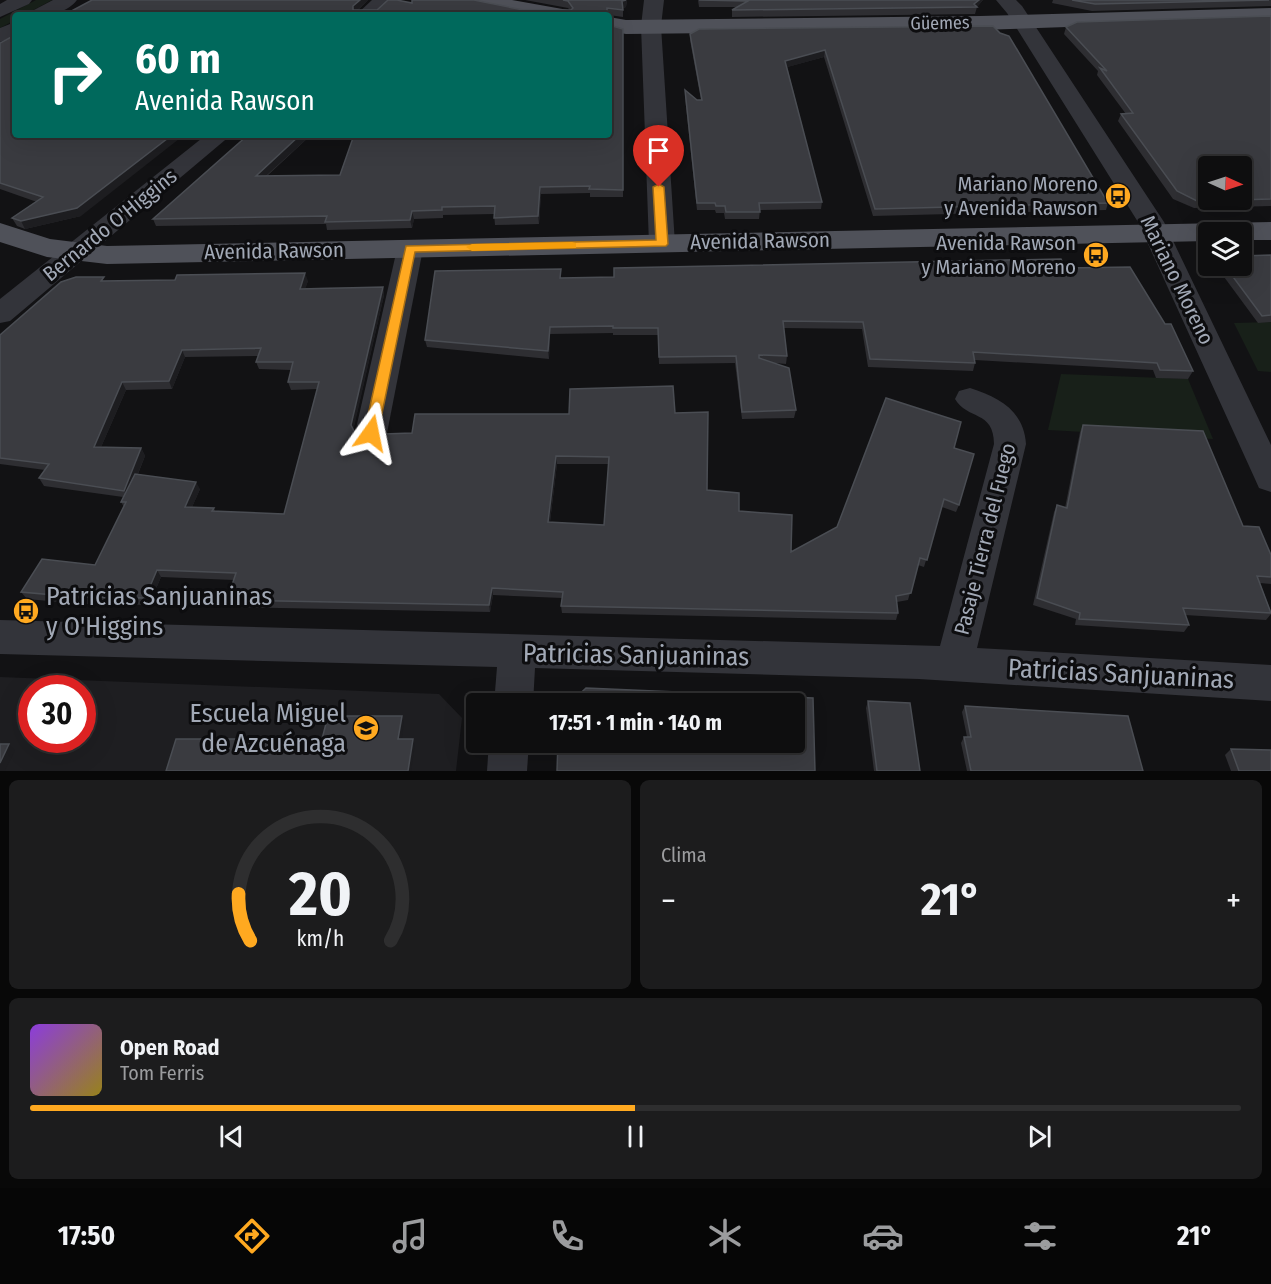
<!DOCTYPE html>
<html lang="es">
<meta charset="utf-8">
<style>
:root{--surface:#0e0e0f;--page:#1c1c1d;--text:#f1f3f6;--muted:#9b9c9e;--line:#2e2e2f;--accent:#ffa920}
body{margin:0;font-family:"Fira Sans Condensed",sans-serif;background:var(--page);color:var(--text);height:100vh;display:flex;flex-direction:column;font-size:22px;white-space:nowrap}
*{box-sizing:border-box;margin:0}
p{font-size:20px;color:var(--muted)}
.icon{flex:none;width:33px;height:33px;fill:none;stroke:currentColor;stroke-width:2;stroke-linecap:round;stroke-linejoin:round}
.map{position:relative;height:771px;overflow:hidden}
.drawer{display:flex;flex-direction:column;gap:9px;padding:9px;background:#080808;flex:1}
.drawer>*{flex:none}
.guide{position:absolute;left:12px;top:12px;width:600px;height:126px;border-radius:6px;box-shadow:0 6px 24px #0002,0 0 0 2px var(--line);background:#00695c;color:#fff;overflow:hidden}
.needle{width:39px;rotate:93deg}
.controls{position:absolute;left:1198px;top:156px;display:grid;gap:12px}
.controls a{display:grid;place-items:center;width:54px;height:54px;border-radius:6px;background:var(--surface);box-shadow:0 6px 24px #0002,0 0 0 2px var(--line);font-size:30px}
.speed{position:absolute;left:18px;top:675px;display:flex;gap:12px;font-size:30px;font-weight:700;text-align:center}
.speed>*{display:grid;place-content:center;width:78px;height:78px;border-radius:50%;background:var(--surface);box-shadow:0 6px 24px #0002,0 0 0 2px var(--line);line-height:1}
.speed .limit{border:9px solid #d22;background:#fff;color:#111}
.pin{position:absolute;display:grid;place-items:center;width:51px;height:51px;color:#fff;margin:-62px -26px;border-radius:50% 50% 50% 0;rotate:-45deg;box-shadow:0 0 6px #0007}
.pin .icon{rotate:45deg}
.me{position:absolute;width:66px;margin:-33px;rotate:12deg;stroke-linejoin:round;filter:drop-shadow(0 0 4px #0008)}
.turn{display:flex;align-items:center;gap:21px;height:126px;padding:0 24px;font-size:27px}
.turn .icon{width:78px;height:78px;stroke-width:2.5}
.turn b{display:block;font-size:42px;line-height:51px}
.big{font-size:45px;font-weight:700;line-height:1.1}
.drawer .tile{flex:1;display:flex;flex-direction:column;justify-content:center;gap:9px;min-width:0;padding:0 21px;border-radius:9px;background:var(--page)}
.drawer .dial{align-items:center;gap:0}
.dial svg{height:156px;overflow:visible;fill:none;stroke:var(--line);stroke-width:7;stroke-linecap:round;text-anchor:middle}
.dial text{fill:var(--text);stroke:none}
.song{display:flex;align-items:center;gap:18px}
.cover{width:72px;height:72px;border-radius:9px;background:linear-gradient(135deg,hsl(270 70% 55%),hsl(50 70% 35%))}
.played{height:6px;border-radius:3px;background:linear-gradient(90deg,var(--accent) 50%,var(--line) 50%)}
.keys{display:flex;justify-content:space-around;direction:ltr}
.heat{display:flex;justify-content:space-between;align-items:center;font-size:33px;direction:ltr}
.drawer .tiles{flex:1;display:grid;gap:9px;grid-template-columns:1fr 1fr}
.tile:last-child{grid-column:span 2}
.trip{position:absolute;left:466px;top:693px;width:339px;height:60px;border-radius:6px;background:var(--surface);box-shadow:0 6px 24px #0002,0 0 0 2px var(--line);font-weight:700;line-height:60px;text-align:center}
.tab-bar{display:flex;height:96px;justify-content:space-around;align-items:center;background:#060606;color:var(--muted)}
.tab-bar .icon{width:42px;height:42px}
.tab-bar .selected{color:var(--accent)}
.tab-bar b{font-size:27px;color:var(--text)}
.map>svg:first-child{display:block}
</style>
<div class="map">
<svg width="1271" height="771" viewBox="0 0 1271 771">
<rect width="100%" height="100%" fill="#121214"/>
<path fill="#1e1e21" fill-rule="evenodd" d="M0 677 439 694 462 718 456 771H0ZM32 688H82V740H32Z"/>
<g fill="#182019">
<path d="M36 0H52L24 15H15V20L0 28V19Z"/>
<path d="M1271 322V372L1258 371 1234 323Z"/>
<path d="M1061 374 1188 379 1213 439 1048 430Z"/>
</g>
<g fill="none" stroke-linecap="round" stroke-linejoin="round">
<g fill="#33343a" fill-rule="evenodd">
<path d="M7 0H32L29 4 0 17V4Z"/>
<path d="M53 0H77C65 15 46 15 29 15L32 11Z"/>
<path d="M372 0H394L378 15H356Z"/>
<path d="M644 0H664L661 26 675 244 671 250 662 252 653 250 649 244 641 26Z"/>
<path d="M996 0H1016L1022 6 1164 222 1271 445V492L1259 488 1255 479 1138 222 1007 13Z"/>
<path d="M15 22V36L0 42V28Z"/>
<path d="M206 135H231L10 321 0 323V299Z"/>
<path d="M410 241 419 243 423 249 387 433 382 441 371 445 360 441 355 433 397 249 401 243Z"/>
<path d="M970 388C999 397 1024 411 1026 444L977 648 1271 665V701L919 679 535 668 533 704H494L497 667 0 654V620L940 646 994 444C994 410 967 420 955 399L959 391Z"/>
<path d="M489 742H529L527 771H487Z"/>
</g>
<g fill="#4f5159" fill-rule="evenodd">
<path d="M466 0H512L568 10 571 15H524L469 4Z"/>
<path d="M1271 8V20L980 30 626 34 609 31V17L626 20 980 16Z"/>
<path d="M1271 222V240H1242V232H1209V241L107 264 47 257 0 242V223L50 239 107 246Z"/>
</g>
</g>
<g fill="#2e2e32" fill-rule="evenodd">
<path d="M368 0 358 10H377L412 3 523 10H570L568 8 525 0H627L626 7 623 8V17L609 15H64Z"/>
<path d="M698 0H983L977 7 975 14 732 17V10L737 7H699Z"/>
<path d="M1053 0H1271V6L1092 11 1052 3Z"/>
<path d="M1271 16V206L1194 208 1173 199 1118 121 1121 114H1126L1097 75 1098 71 1064 34 1066 27Z"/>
<path d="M993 26 1108 203 1106 210 873 216 824 57 787 67 822 202 821 209 760 210 759 219H725L724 213H716L715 210H697L685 97V90L697 100H701L690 40V34Z"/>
<path d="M623 29V197H590V193L541 194 539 224 495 225 494 214 443 215V218L414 219 412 228 327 230 326 224 156 226 153 219 248 135H311L267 176 340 175Z"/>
<path d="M0 43 81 216 25 229 17 226 12 218 37 202 0 189Z"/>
<path d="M1271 255V322L1258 323 1216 266H1242Z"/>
<path d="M1066 268 1193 371 1188 379 1156 378 1153 370 975 360V363L973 371 868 367 862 329 784 328 787 356 786 364 775 363 796 410 794 418 742 419 735 363 659 364 658 335H613V333L550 334 549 359 427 347 425 340 614 277Z"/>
<path d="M106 281H308L305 288 383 287 384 295 353 430 356 435 368 440 412 433 569 414 675 413 707 490 739 511 791 552 837 527 954 448 959 505 956 512 942 507 924 567 918 565 908 600 897 602 898 613 896 620 562 613 561 606 562 598 493 595 490 612 230 607 227 600 234 580 161 577 149 605 82 604 27 599 21 592 95 565 124 507 121 502 123 497 44 486 39 478 45 470 0 464V335ZM258 356 256 362 259 369 291 370 288 382 291 390 317 389 284 514 215 511 214 508 192 507 200 489 138 474 145 456 141 448 101 447 126 390 172 389 185 357ZM557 464H609L604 525 550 522Z"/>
<path d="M1083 425 1243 526 1271 555V584L1260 583 1271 612V614L1266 620 1185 615 1189 625 1184 632 1075 625 1076 619 1033 605 1054 512 1057 505 1065 508 1080 432Z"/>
<path d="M868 701 920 771H874L866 708Z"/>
<path d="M965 706 1143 771H967L961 743 964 737H967L962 712Z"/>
<path d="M1231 749 1271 771H1231L1225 755Z"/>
</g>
<g fill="#1d1d20">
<path d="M360 0H368L354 13 353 6Z"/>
<path d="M627 0 626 7 623 8 622 1Z"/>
<path d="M979 0H983L977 7 974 4Z"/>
<path d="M825 50 824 57 784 68 785 61Z"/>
<path d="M172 135H184L81 216 25 229 21 221Z"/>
<path d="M300 135H311L258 183 256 176Z"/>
<path d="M540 187 541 194 539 224 538 216Z"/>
<path d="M412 211 414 219 412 228 410 220Z"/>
<path d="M305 273 308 281 303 296 300 289Z"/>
<path d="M383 287 384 295 353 432 351 425Z"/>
<path d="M550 327V334L549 359 548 351Z"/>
<path d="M182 350 185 357 172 389 169 381Z"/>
<path d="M122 382 126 390 98 454 94 447Z"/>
<path d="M141 448 145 456 128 498 124 491Z"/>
<path d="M556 456 557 464 549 529 548 522Z"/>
<path d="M196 482 200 489 189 514 185 507Z"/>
<path d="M157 570 161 577 149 605 145 598Z"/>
<path d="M492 588 493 595 490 612 489 605Z"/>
<path d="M402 716 404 722 401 745 398 739Z"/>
<path d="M413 739 415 745 411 771H408Z"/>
<path d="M9 744 15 750 5 771H0V763Z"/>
</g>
<g fill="#3a3b40" stroke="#4a4d53" stroke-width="1.5" fill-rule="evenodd">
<path d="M92 0H360L353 6V10H377L388 0H397L412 3V0H474L523 10H571L573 8 568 1 563 0H626L622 1 623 10 607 8V15H64Z"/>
<path d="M699 0H979L974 4 977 7 732 10 748 1Z"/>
<path d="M1072 0H1269L1095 4Z"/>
<path d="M1271 16V199L1197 201 1177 191 1121 114 1133 113 1100 68 1107 71 1066 27 1077 22ZM1209 166H1242V200H1209Z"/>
<path d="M609 25 623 29V190L589 189 590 186 540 187 538 216 494 218 495 206 442 207V210L412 211 410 220 325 222 327 216 153 219 248 135H300L256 176 340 175 354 135H609Z"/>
<path d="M993 26 1000 33 1009 36 1108 203 875 209 825 50 785 61 822 202 759 203 760 212H726L725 206H716L715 203H697L685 90 697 100H702L690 34 699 29Z"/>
<path d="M15 35V135H172L77 208 21 221 12 218 43 197 0 183V43Z"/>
<path d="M1271 255V315L1262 316 1225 266H1242V256Z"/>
<path d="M1061 259 1066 268 1130 267 1165 324H1171L1193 371 1160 370 1157 363 973 352 975 363 870 359 863 322 783 321 787 356 759 355V358L789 368 796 410 742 412 736 356 659 357 658 328H613V326L550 327 548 351 425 340 435 271 561 269 560 278 614 277V268Z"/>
<path d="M305 273 300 289 383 287 351 425 356 435 368 440 383 434 412 433 415 414H569L570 389 673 386 675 413 708 412 707 490 739 493V511L792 515 791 552 837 527 886 398 961 422 954 448 974 454 959 505 944 499 927 560 920 558 911 593 896 596 898 613 561 606 563 592 492 588 489 605 227 600 236 573 157 570 145 598 77 597 21 592 42 559 95 565 126 502H121L135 474 196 482 185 507 214 508 212 511 284 514 319 382H288L293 362H256L261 348 182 350 169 381 122 382 94 447 141 448 124 491 39 478 49 464 0 458V335L61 282 76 277H104L101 281 175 280 177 275ZM556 456 609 457 604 525 548 522Z"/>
<path d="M1083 425 1203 431 1243 526 1259 527 1271 555V577L1257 576 1271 613 1183 608 1189 625 1079 619 1080 613 1037 598 1057 505 1067 508Z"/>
<path d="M586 688 813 698 815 771H557L558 742H795V704H569Z"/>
<path d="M868 701 910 703 920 771H877Z"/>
<path d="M965 706 1128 716 1143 771H971L964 737H971Z"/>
<path d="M328 716H402L398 739H413L408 771H166L176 739H322Z"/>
<path d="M0 744H9L0 763Z"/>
<path d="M1231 749 1271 750V771H1239Z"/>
</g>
<path fill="#ffa920" stroke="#a66e15" stroke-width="1.5" d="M659 184 664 187 668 244 666 246 415 252 378 433 376 437H366L364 433 406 246 656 240 653 187Z"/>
<path fill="#f59e0b" d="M572 242 576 243V248L472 251 466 247 472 244Z"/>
<defs>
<g id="bus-disc" transform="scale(1.35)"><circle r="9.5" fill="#ffa920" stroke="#0d0d0f"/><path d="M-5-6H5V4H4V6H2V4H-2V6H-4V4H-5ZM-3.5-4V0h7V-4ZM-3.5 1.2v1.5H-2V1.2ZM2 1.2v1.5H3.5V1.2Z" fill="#111"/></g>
<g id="school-disc" transform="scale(1.35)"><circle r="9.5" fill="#ffa920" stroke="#0d0d0f"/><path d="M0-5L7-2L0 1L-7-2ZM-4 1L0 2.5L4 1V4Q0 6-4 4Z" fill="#111"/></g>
</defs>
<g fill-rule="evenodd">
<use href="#bus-disc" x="1118" y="196"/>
<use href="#bus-disc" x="1096" y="255"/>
<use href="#bus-disc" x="26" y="611"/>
<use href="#school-disc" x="366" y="728"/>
</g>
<g text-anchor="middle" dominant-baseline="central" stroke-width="6" stroke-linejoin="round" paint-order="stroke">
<g font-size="18" fill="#a2a9b6" stroke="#0d0d0f">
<text transform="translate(940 23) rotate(-1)">Güemes</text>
</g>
<g font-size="21" fill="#a2a9b6" stroke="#0d0d0f" text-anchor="end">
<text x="1098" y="184">Mariano Moreno<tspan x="1098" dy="24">y Avenida Rawson</tspan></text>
<text x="1076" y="243">Avenida Rawson<tspan x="1076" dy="24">y Mariano Moreno</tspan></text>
</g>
<g font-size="21" fill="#a2a9b6" stroke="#0d0d0f">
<text transform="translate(110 225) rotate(-39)">Bernardo O'Higgins</text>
<text transform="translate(760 241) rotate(-1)">Avenida Rawson</text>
<text transform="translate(274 251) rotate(-1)">Avenida Rawson</text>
<text transform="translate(1177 280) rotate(64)">Mariano Moreno</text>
<text transform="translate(985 539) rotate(-76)">Pasaje Tierra del Fuego</text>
</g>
<g font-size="26" fill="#a2a9b6" stroke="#0d0d0f" text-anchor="start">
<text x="46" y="596">Patricias Sanjuaninas<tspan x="46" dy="30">y O'Higgins</tspan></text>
<text x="346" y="713" text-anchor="end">Escuela Miguel<tspan x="346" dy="30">de Azcuénaga</tspan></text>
</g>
<g font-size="26" fill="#a2a9b6" stroke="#0d0d0f">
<text transform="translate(636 655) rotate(1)">Patricias Sanjuaninas</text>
<text transform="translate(1121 674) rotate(3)">Patricias Sanjuaninas</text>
</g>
</g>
</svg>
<div class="controls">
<a><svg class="needle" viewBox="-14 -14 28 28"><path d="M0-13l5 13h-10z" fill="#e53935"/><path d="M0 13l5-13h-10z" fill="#9b9c9e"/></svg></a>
<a><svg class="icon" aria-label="layers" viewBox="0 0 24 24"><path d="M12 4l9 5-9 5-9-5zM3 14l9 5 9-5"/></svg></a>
</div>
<div class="speed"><div class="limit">30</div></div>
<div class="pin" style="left:659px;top:187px;background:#d93025"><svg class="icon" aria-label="arrive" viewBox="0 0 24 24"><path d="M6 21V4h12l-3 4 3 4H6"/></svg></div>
<svg class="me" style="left:371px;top:433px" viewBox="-20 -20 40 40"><path d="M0-17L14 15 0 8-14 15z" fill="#ffa920" stroke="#fff" stroke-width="4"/></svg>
<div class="trip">17:51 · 1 min · 140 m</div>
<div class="guide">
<div class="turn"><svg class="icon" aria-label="right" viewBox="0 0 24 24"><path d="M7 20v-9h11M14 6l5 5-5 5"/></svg><div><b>60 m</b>Avenida Rawson</div></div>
</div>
</div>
<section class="drawer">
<div class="tiles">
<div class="tile dial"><svg viewBox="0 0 100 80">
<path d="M14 69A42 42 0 1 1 86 69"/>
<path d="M14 69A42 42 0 0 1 8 45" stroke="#ffa920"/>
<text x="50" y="56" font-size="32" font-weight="700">20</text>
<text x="50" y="72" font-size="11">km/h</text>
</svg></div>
<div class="tile"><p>Clima</p>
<div class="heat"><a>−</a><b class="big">21°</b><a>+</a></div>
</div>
<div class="tile">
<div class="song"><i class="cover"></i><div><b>Open Road</b><p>Tom Ferris</p></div></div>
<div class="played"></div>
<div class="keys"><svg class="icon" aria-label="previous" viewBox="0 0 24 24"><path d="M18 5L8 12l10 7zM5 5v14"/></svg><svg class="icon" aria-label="pause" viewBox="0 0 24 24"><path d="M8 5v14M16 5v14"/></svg><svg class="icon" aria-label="next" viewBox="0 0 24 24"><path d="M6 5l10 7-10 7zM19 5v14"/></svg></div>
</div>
</div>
</section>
<nav class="tab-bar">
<b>17:50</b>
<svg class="icon selected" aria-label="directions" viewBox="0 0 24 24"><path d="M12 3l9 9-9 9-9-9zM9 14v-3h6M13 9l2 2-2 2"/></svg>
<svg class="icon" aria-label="music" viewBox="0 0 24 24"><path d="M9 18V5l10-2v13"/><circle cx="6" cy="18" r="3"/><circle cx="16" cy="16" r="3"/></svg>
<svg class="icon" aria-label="phone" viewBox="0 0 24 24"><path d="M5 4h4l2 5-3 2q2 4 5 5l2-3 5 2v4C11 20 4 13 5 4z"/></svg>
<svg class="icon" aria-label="climate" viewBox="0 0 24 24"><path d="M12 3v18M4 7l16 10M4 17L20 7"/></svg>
<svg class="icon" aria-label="car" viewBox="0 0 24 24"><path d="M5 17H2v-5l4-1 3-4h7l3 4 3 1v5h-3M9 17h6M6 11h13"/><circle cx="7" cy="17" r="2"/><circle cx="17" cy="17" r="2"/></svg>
<svg class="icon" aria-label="filters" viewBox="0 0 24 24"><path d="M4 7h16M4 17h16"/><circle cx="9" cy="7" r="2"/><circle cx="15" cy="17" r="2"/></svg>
<b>21°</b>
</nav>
